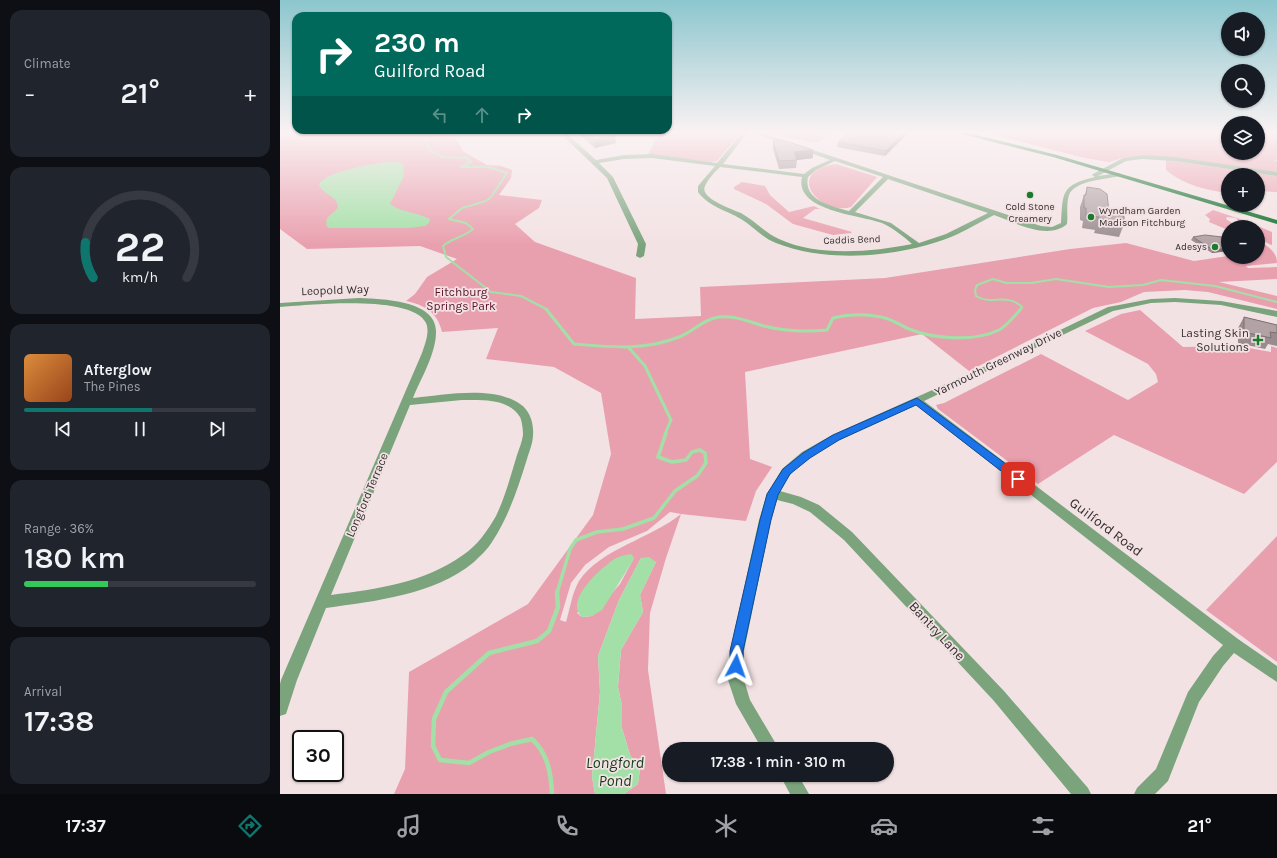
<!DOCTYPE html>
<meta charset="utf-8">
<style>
:root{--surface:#171b24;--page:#20242c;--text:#f1f3f6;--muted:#9ea1a6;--line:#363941;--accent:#0f766e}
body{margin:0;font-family:Karla,sans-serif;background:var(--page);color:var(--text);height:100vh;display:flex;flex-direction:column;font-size:15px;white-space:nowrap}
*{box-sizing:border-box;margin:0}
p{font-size:13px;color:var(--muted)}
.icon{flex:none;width:22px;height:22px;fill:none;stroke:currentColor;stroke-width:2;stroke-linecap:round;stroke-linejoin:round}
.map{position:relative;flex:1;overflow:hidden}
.drawer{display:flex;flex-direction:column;gap:10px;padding:10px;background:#0d0f14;width:280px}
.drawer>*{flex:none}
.banner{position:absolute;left:12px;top:12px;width:380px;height:122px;border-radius:12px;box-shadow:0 1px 3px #0004;background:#00695c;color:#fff;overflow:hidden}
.tools{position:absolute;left:941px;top:12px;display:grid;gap:8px}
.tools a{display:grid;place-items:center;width:44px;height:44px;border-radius:50%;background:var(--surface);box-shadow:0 1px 3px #0004;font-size:20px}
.speed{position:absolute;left:12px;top:730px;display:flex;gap:8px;font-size:20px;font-weight:700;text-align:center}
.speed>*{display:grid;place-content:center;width:52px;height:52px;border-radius:50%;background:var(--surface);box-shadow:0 1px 3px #0004;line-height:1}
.speed .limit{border:2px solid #111;border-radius:6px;background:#fff;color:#111}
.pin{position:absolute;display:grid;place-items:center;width:34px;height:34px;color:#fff;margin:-17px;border-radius:8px;box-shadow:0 2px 6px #0006}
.me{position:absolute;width:44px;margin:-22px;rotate:4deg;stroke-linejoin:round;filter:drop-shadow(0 0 3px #0008)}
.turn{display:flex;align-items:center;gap:14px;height:84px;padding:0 16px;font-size:18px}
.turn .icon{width:52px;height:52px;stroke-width:2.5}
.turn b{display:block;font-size:28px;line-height:34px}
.lanes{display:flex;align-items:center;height:38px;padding:0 16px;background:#0003;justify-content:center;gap:20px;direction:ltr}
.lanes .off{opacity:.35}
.big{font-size:30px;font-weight:600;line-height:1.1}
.drawer .card{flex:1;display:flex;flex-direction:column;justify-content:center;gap:6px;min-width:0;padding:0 14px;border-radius:12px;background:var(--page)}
.drawer .dial{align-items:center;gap:0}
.dial svg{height:104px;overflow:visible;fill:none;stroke:var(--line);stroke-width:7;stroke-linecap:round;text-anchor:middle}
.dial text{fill:var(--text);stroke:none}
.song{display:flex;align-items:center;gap:12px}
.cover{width:48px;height:48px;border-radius:6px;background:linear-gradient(135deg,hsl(30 70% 55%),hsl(20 70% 35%))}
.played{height:4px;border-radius:2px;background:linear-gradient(90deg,var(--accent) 55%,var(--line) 55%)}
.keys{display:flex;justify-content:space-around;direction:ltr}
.heat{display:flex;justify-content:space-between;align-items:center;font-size:22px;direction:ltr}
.charge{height:6px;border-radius:3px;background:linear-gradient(90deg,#34c759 36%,var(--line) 0)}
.trip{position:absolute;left:382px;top:742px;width:232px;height:40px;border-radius:20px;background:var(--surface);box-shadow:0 1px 3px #0004;font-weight:600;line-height:40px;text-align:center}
.tab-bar{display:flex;height:64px;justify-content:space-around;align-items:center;background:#090b0e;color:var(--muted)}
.tab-bar .icon{width:28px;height:28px}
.tab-bar .current{color:var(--accent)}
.tab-bar b{font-size:18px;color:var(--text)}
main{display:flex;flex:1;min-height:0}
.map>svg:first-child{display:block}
</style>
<main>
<section class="drawer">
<div class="card"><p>Climate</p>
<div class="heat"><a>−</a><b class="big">21°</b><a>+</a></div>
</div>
<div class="card dial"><svg viewBox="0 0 100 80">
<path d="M14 69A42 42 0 1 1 86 69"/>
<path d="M14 69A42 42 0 0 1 8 42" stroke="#0f766e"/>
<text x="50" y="56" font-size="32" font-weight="700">22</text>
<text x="50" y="72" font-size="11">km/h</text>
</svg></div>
<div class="card">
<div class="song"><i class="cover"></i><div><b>Afterglow</b><p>The Pines</p></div></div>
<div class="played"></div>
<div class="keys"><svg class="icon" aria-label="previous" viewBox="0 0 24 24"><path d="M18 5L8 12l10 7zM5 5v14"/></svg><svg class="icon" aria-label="pause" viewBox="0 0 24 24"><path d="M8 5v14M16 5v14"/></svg><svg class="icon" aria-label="next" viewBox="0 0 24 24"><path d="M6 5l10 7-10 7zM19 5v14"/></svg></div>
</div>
<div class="card"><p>Range · 36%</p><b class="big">180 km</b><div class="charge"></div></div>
<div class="card"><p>Arrival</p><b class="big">17:38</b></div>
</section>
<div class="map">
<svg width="997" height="794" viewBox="0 0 997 794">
<rect width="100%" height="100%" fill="#f3e2e4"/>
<g fill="#e9a0ae" fill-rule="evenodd">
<path d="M10 133H172L184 152 207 165 221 166 232 170 231 178 219 195 262 200 259 208 235 224 255 242 356 278 355 319 421 316 420 287 605 278 790 249 846 243 914 261 948 256 978 257V240C987 246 997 251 997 263L966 266 968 268 997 267V279L939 282 997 296V309L928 292 905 290 864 292 841 302 813 308 689 371 642 334 465 372 470 459 492 467 476 491 466 521 401 514 386 558 370 613 368 670 386 794H344L358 784 360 769 350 755 342 728V706L338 687 341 650 363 612 360 595 376 562 361 558 339 600 318 656 320 692 312 777 315 794H114L125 769 129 672 248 604 313 515 331 454 321 393 274 367 206 359 218 328 162 332C158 313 145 305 126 301L135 294 147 277 177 259 140 246 27 249 0 229V137ZM390 512 401 514C372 538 320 549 299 581 292 593 290 609 286 622L280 620 291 583 305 565 329 547 367 531ZM354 558 340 584 312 616 302 617 297 613Z"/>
<path d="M379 133H459L460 134 437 161 430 162 368 155Z"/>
<path d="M487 133H538L547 136 539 142H531Z"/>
<path d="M707 133H948V153H978V133H997V160H993L997 161V172L861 155 842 158 829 162 805 158Z"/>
<path d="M886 160 997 176V192L978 191V175H948V193C925 190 904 185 886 170Z"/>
<path d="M556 164 597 177 571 207C539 216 503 171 556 164Z"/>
<path d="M462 182 485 186 490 195 509 212 534 206 540 209H535L523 218 572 232 571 233 553 235 513 224 486 204 454 189V187Z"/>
<path d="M933 210 966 221 992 232V245L989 244 978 237V227H963L956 218 947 217 946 219 958 227H948V230L929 222 930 219 925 215Z"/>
<path d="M860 310 903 347 958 346 991 352V346L997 348V462L964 494 834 435 758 484 658 409 656 405 664 403 761 354 848 400 878 382 876 374 868 364 805 331 841 314Z"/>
<path d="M997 536V662L926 610Z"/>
</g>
<g fill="#a3e0a7">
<path d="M108 162H118L124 165 123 178 110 204C122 213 137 212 150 219L149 223 145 226 128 228H48L46 224 47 218 58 208C58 195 42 195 39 184 47 171 92 164 108 162Z"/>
<path d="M351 554 354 558 352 562 322 610 312 616 302 617C284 600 321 568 336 558 340 556 346 555 351 554Z"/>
<path d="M369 557 376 562 360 595 363 612 341 650 338 687 342 706V728L350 755 360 769 358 784 344 794H315L312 777 320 692 318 656 339 600 361 558Z"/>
</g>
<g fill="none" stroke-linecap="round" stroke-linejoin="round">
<g stroke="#a3e0a7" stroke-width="2">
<path d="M143 133 149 150 162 157 187 158 191 162 181 167H208L227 173 211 197 206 201 182 208 169 219 186 223 193 229C184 237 172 238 163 246L166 257 211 292 241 296 268 310"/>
<path d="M740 310 742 307C726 292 712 306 696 296L695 290 697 285 713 279 726 283H751L776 279 829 287 863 285 881 280 935 286 997 302"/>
</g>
<g stroke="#a3e0a7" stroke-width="3">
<path d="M266 309 294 344C331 347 364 351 399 337 413 332 423 319 439 317 455 315 469 322 484 326 504 331 526 332 547 330L553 318C569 314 585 314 601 317 612 319 620 325 629 329 654 339 694 342 719 330 728 325 734 316 741 309"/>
<path d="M349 348 365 366 391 420 385 434"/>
</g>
<path stroke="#a3e0a7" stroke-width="3.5" d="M277 593 290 549 296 540 317 532 343 529 374 518 395 491 417 476 426 463 425 453 420 450 412 452 406 460 392 462 378 457 386 433"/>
<path stroke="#a3e0a7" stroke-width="4.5" d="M272 794C271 773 268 754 252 739L230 744 209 752 189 763 160 760 153 746 154 719 166 692 209 653 257 641 269 631 278 607 277 592"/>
<g fill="#7ba47d" fill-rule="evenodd">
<path d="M280 133H286L316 160 344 155 372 154 437 163 462 133H467L443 164 524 174 532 168 550 160 474 133H482L761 226 772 227 781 223C783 192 781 185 815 177L812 175 813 174 843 158 862 155 894 157 997 172V176L894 161 862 159 846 161 818 176 839 173 841 174V176C827 179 795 180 789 195 786 204 788 215 787 224 768 241 734 222 714 215 695 225 677 236 657 242 608 258 544 262 496 243 482 238 473 226 461 219 446 210 429 207 418 192V186L435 166 372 158 344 159 319 163 333 177 366 244 364 256 360 258 356 256 358 244 327 178ZM555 161 603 177 569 211C551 206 523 200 528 177L536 170ZM440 167 522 177C514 211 580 215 602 223 613 228 623 236 632 244 592 252 537 257 499 239 485 233 474 220 461 213 452 209 419 198 425 186 428 179 435 172 440 167ZM608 179 708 213 666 234 639 243 611 223 575 212Z"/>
<path d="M79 298C101 299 157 300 156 332 156 354 141 378 133 398 163 395 213 385 240 404 250 410 254 424 253 435 253 443 249 452 247 459 238 488 229 516 212 542 208 549 200 556 194 562 154 595 95 601 46 608L17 680 6 714 0 716V684L1 680 142 353C145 344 150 332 146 323 132 294 28 305 0 307V303ZM182 400C202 400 228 398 240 417 242 421 243 430 243 435 242 442 239 449 237 455 231 475 225 497 216 516 208 530 197 546 183 555 144 583 97 589 51 595L130 405Z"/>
<path d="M895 298 941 301 997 311V317L941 305 895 302 871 303 833 311 644 401 958 639 997 666V682L954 653 943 666 919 702 888 781 875 794H854L857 788 876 769 908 692 933 656 943 645 636 405C603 421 532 447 510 475 506 480 503 486 500 491L521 497 539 505 572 532 724 691 808 788 811 794H791L714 701 564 540 530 512 513 504 497 500 491 520 464 651V680L470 700 499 749H482L456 704 448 680 450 651 479 520 487 494 502 469 522 452 552 435 697 370 828 307 871 299Z"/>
<path d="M500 775H518L529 794H510Z"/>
</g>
<path fill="#056920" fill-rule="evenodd" d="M678 133H688L777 155 997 220V224L773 157Z"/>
</g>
<g fill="#998b8e">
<path d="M300 133H334L336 143 315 148 300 135Z"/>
<path d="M627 134 605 156 557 147 558 142Z"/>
<path d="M493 141 533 158 517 160 516 168 499 169 493 149Z"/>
<path d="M807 187 829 212 844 224 839 237 814 233 815 230 802 228 803 221 800 220V207L804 195H805Z"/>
<path d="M913 237 948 240V251L932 253 911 240Z"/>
<path d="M964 317 997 325V346L988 344 985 349 958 343V328Z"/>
</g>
<g fill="#7d7174">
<path d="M623 133H628L605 156 606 151Z"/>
<path d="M335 135 336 143 315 148 314 140Z"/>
<path d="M533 150V158L517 160 514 152Z"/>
<path d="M948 248V251L932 253 933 250Z"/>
</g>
<g fill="#b2a2a5" stroke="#7d7174">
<path d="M306 133H334L335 135 314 140Z"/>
<path d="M568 133H623L606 151 558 142Z"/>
<path d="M493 141H506L533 150 514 152 517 160 499 161Z"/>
<path d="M807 187 820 189 827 194 829 212 844 216V224L818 221 819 217 806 216V208H804V195H806Z"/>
<path d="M925 235 942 237 948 240V248L933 250 913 237Z"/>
<path d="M964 317 997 325V333L990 332 991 338 964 332Z"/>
</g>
<linearGradient id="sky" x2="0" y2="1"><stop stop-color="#8cc6ce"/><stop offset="0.54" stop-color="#faf2f3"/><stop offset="1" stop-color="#faf2f3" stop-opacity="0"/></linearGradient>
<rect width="997" height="245" fill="url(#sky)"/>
<path fill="#1a73e8" stroke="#114b97" d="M637 398 742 476 743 479 742 481H734L636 405 559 440 530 458 510 474 498 495 491 520 463 651V666L461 670 456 672 452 670 450 666V651L480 520 487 494 503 469 523 453 553 435Z"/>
<g fill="#1a7b2d" stroke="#f3e2e4" stroke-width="1.5">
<circle cx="750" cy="195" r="4"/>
<circle cx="811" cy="217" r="4"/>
<circle cx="935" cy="247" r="4"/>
<path d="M976 334h4v4h4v4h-4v4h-4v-4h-4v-4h4z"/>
</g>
<g text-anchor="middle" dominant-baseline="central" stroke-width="3.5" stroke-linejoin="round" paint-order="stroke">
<g font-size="10" fill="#363031" stroke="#f3e2e4">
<text x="750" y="207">Cold Stone<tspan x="750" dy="12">Creamery</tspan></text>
<text x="819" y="211" text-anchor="start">Wyndham Garden<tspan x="819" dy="12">Madison Fitchburg</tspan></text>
<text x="927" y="247" text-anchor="end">Adesys</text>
</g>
<g font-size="10" fill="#363031" stroke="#f3e2e4">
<text transform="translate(572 240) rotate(-2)">Caddis Bend</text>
</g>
<g font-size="12" fill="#363031" stroke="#f3e2e4">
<text transform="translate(55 290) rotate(-2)">Leopold Way</text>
<text transform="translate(718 362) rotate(-26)">Yarmouth Greenway Drive</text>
<text transform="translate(87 495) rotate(-67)">Longford Terrace</text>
</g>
<g font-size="12" fill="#591128" stroke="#f3e2e4">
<text x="181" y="292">Fitchburg<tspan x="181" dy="14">Springs Park</tspan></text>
</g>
<g font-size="12" fill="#363031" stroke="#f3e2e4" text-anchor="end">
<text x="969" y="333">Lasting Skin<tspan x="969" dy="14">Solutions</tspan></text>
</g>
<g font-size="14" fill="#363031" stroke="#f3e2e4">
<text transform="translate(826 527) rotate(37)">Guilford Road</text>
<text transform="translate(657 631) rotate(47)">Bantry Lane</text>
</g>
<g font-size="16" font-style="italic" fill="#123d18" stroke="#f3e2e4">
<text x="335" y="762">Longford<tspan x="335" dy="18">Pond</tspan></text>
</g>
</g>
</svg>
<div class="tools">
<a><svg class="icon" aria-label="sound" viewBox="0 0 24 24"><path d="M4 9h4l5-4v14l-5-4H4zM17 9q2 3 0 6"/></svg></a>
<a><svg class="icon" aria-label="search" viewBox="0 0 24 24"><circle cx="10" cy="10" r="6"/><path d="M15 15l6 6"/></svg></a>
<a><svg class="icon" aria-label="layers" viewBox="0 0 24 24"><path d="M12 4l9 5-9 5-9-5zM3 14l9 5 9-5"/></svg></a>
<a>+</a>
<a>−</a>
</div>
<div class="speed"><div class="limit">30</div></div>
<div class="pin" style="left:738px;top:479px;background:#d93025"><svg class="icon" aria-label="arrive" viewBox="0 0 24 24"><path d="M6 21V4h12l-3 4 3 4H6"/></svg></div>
<svg class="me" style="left:456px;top:666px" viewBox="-20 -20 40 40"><path d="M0-17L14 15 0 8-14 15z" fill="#1a73e8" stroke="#fff" stroke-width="4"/></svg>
<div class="trip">17:38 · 1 min · 310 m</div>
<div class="banner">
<div class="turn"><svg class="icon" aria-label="right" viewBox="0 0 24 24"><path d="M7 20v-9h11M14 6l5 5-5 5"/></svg><div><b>230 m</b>Guilford Road</div></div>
<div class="lanes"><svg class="icon off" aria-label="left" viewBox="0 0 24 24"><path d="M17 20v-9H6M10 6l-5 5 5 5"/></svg><svg class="icon off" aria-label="ahead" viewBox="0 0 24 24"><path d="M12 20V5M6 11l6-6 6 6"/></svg><svg class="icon" aria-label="right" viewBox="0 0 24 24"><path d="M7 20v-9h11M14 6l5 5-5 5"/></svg></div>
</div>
</div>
</main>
<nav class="tab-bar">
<b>17:37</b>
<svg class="icon current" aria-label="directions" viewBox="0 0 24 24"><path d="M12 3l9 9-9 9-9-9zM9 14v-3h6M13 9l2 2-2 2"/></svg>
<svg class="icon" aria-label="music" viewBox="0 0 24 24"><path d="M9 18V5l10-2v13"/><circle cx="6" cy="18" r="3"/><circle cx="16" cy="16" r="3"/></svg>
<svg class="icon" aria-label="phone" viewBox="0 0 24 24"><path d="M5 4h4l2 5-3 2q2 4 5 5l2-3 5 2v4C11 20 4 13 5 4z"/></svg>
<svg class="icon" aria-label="climate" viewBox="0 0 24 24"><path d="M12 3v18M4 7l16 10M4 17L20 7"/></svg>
<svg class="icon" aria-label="car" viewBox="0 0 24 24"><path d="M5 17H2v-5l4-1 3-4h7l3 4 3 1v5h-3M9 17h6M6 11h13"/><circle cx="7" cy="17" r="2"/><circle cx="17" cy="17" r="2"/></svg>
<svg class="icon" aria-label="filters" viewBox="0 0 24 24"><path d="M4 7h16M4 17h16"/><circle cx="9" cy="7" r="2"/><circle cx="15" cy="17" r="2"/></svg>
<b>21°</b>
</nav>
